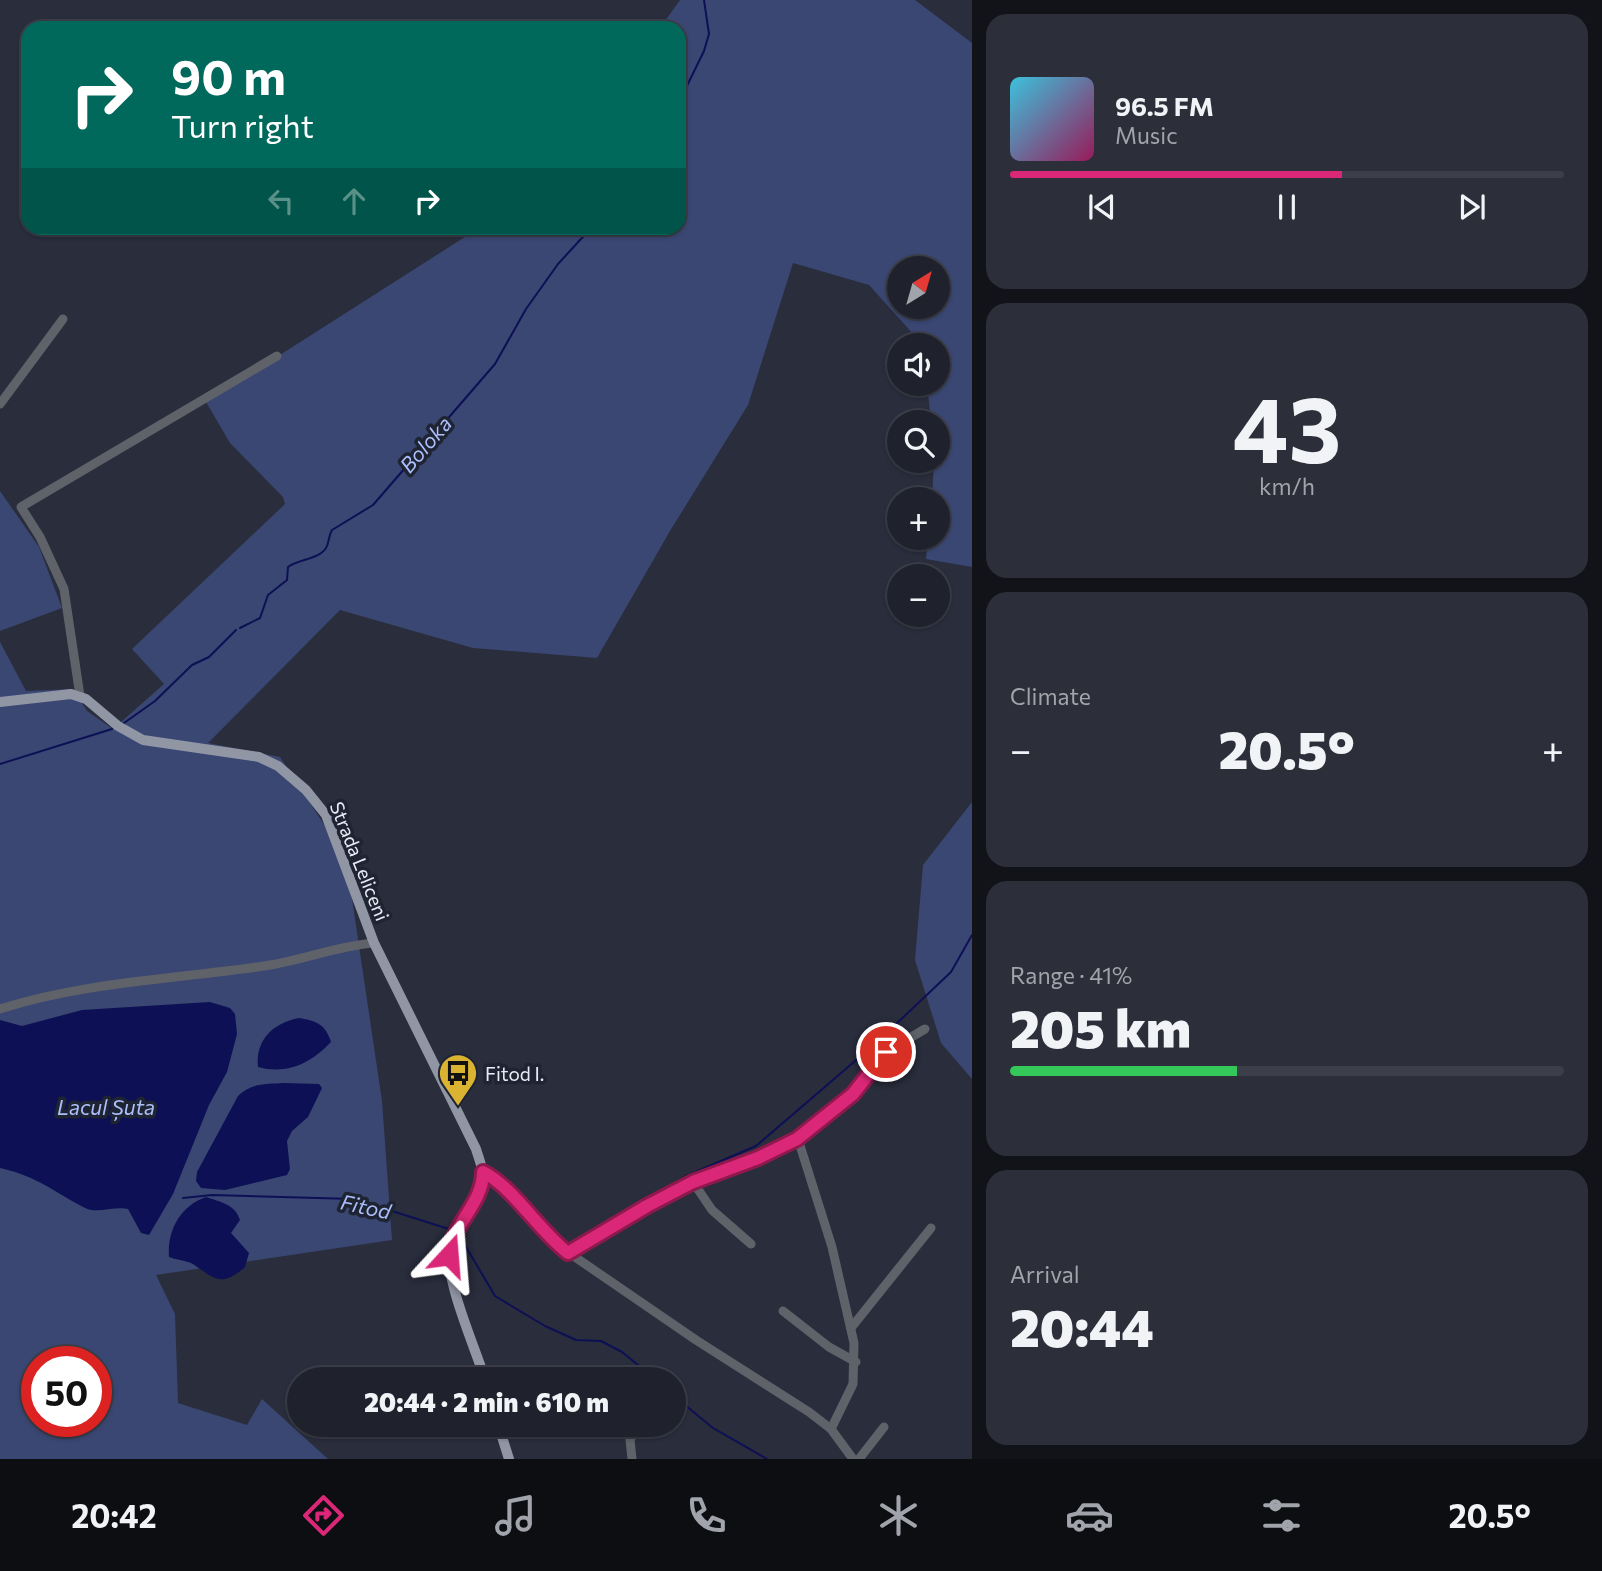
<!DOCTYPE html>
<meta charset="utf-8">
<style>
:root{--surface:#1f222d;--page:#2c2f39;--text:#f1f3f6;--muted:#a1a4aa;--line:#3c3f49;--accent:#db2777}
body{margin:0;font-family:Commissioner,sans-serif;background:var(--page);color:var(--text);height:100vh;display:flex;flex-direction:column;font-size:26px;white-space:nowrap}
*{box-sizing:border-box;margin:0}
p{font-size:23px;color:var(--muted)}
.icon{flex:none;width:38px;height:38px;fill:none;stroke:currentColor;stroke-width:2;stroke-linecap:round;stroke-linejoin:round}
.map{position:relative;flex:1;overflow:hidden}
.side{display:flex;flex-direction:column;gap:14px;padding:14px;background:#111319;width:630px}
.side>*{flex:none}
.hud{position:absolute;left:21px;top:21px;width:665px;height:214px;border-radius:21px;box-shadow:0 2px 5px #0004,0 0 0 2px var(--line);background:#00695c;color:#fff;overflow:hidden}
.needle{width:46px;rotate:37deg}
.tools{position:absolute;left:887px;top:256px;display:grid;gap:14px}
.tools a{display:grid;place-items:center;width:63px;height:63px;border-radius:50%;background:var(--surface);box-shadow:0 2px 5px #0004,0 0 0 2px var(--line);font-size:35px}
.speed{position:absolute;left:21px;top:1346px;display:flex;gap:14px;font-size:35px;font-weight:700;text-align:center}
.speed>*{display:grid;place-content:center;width:91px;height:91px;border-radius:50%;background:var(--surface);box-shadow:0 2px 5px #0004,0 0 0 2px var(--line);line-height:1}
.speed .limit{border:10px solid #d22;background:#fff;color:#111}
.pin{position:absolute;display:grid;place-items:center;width:60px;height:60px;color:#fff;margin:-30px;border:4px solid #fff;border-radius:50%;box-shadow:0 2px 7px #0007}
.me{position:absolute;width:77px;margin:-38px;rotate:19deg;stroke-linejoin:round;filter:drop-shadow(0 0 5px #0008)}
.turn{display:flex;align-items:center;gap:24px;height:147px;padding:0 35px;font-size:32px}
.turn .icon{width:91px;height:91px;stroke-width:2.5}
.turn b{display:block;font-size:49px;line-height:60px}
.lanes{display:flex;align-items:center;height:66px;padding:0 35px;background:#0003;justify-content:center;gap:35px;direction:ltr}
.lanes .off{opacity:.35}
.big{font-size:52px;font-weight:800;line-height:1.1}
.side .tile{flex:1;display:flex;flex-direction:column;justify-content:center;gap:10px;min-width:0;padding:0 24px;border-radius:21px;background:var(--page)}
.side .dial{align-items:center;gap:0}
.dial b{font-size:91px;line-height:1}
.song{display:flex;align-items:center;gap:21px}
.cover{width:84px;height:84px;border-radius:10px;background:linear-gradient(135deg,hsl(190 70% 55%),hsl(330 70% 35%))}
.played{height:7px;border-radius:4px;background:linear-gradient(90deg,var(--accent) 60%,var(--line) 60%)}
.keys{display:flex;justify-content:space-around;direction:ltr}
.heat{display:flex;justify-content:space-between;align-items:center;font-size:38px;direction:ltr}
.charge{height:10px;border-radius:5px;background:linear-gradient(90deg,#34c759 41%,var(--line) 0)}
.trip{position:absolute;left:287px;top:1367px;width:399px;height:70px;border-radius:35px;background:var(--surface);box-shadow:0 2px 5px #0004,0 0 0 2px var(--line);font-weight:800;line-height:70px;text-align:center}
.tabs{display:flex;height:112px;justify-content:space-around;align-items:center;background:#0c0e12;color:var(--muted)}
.tabs .icon{width:49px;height:49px}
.tabs .on{color:var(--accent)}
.tabs b{font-size:32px;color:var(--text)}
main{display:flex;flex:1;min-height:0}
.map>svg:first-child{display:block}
</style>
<main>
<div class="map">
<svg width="972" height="1459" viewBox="0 0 972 1459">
<rect width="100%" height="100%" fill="#292d3c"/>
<g fill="#3a4772" fill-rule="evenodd">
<path d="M680 0H915L972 43V567L926 559 928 537H938V499H932L934 460H938V422H931L927 383H938V345H923L869 285 793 263 748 405 670 531 597 658 473 648 340 610 208 743 280 757 346 858 382 1101 392 1240 156 1275 175 1314 178 1403 247 1425 262 1399 328 1459H0V642L26 691 73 689 87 711 113 729 164 684 132 649 285 504 283 497 230 443 206 402 479 228H679V28H660ZM900 268H938V306H900ZM37 1362H96V1421H37Z"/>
<path d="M0 491 39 547 62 608 0 631Z"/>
<path d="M972 802V1079L941 1043 915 960 923 865Z"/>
</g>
<g fill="#0d1054">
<path d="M210 1002 230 1008 235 1014 237 1034 227 1072 209 1105 173 1194 149 1235 141 1233 128 1209C115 1206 96 1214 85 1208 52 1191 39 1177 0 1168V1020L22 1026 82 1010Z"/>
<path d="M299 1018C317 1021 325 1024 331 1042 311 1063 287 1075 258 1067 255 1040 273 1023 299 1018Z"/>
<path d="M284 1083 319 1084 322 1088 308 1117 292 1131 287 1141 290 1169 287 1175 225 1190 201 1188 196 1181 197 1172 238 1096C251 1083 266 1084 284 1083Z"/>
<path d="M206 1197C220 1202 235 1204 240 1220L231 1233 249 1253 245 1267C219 1290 213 1276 191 1263 184 1260 176 1260 169 1257 167 1231 180 1206 206 1197Z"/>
</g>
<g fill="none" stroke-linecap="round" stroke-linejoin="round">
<g stroke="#0d1054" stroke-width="2">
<path d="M679 102 704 51 709 34 704 0"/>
<path d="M240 628 260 618 268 595 287 580 288 567C298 559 322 559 327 546 329 541 329 535 332 530L373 505 495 364 526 309 558 264 591 228"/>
<path d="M124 723 155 701 192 665 209 657 236 630"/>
<path d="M0 764 112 729"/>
<path d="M183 1198 212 1195 354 1199 452 1230"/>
<path d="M618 1218 686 1176 756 1146 876 1043 951 972 972 935"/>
<path d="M459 1235 495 1296 545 1326 576 1340 601 1341 622 1352 655 1379"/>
<path d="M674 1396 713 1428 767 1459"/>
</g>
<g stroke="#60626a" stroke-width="9">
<path d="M0 404 63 319"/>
<path d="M80 696 64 589 40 537 21 507 277 356"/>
<path d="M0 1009C85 982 176 979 264 966 301 961 336 946 374 943"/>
<path d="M798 1139 832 1247 854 1343 853 1384 831 1429"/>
<path d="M483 1172 494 1178 556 1244 696 1340 809 1412 831 1429 853 1459"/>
<path d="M693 1182 712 1210 751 1244"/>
<path d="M568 1253 647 1206 693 1182 758 1158 798 1139 853 1095 886 1052 925 1029"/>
<path d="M783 1311 829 1347 856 1362"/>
<path d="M851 1328 931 1228"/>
<path d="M632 1459 630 1440 636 1429"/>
<path d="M859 1459 884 1427"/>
</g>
<g stroke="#9196a5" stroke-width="10">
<path d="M0 702 71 694 86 699 118 726 143 740 259 757 278 766 306 790 326 815 374 943 476 1149C479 1159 484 1170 483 1181 478 1208 449 1225 449 1254 448 1287 474 1345 485 1379"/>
<path d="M498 1424 509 1459"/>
</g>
</g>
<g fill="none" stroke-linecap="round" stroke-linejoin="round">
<g stroke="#8e194d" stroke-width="18">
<path id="route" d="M449 1255C452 1224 483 1204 483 1172 513 1187 539 1231 568 1253L647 1206 693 1182 758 1158 797 1139 853 1094 886 1052"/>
</g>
<use href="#route" stroke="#db2777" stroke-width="12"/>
</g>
<defs>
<g id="bus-pin" transform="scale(2.0125)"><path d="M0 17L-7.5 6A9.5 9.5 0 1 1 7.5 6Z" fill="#dab333" stroke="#1f2432"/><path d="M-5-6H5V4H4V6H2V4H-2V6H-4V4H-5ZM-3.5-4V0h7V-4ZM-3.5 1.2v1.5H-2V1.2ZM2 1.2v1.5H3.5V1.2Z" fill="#111"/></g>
</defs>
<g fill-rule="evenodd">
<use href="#bus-pin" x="458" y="1073"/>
</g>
<g text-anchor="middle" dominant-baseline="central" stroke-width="7" stroke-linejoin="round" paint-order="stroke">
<g font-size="19" fill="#e8ebf5" stroke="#1f2432">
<text transform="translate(360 861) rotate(68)">Strada Leliceni</text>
</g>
<g font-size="19" fill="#e8ebf5" stroke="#1f2432" text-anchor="start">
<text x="485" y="1073">Fitod I.</text>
</g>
<g font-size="21" font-style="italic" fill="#acbffc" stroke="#1f2432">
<text transform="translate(425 444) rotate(-49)">Boloka</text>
<text x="106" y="1106">Lacul Șuta</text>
<text transform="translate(366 1206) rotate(12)">Fitod</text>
</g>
</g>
</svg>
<div class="tools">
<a><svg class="needle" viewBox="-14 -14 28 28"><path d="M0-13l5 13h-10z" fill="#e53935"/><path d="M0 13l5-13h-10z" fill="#a1a4aa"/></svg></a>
<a><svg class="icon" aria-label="sound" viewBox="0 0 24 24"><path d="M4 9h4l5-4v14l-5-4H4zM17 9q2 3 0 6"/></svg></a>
<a><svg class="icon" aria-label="search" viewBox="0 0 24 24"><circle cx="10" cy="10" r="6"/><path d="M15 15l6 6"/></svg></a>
<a>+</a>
<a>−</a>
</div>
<div class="speed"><div class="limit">50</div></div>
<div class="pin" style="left:886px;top:1052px;background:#d93025"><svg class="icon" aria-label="arrive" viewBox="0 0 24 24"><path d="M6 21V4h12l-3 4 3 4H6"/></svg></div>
<svg class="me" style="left:449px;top:1255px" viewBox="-20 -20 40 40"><path d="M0-17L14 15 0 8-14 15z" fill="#db2777" stroke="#fff" stroke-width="4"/></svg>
<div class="trip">20:44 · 2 min · 610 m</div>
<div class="hud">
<div class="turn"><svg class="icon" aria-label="right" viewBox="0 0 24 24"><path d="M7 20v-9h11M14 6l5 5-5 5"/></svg><div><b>90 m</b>Turn right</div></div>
<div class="lanes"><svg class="icon off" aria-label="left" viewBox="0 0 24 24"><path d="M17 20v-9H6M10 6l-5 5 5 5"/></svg><svg class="icon off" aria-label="ahead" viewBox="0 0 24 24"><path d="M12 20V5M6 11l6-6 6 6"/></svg><svg class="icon" aria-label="right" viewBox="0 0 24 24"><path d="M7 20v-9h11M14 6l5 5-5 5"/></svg></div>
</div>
</div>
<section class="side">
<div class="tile">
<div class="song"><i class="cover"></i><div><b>96.5 FM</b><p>Music</p></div></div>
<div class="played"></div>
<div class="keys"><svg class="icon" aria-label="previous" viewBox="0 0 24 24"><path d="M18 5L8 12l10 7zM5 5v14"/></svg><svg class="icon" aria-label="pause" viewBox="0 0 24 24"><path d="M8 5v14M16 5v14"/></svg><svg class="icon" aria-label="next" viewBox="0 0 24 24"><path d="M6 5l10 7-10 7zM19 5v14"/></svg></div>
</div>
<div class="tile dial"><b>43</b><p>km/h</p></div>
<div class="tile"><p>Climate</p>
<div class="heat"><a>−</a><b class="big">20.5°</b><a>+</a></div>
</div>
<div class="tile"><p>Range · 41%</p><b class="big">205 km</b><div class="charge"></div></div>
<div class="tile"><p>Arrival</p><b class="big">20:44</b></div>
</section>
</main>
<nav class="tabs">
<b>20:42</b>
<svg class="icon on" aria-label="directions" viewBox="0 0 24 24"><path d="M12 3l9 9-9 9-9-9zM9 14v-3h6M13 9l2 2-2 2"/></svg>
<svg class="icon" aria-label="music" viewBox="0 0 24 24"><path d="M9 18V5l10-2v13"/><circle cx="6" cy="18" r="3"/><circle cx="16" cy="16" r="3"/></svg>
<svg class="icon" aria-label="phone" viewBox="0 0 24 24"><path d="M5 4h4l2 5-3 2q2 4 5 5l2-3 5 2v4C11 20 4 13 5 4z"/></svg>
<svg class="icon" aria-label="climate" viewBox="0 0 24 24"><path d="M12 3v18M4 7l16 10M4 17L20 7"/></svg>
<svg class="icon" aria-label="car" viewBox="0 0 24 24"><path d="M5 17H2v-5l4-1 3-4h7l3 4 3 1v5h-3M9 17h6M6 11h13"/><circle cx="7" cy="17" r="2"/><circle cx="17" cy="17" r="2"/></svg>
<svg class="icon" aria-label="filters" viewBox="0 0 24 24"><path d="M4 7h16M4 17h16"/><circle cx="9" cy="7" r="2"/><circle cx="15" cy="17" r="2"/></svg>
<b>20.5°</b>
</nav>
